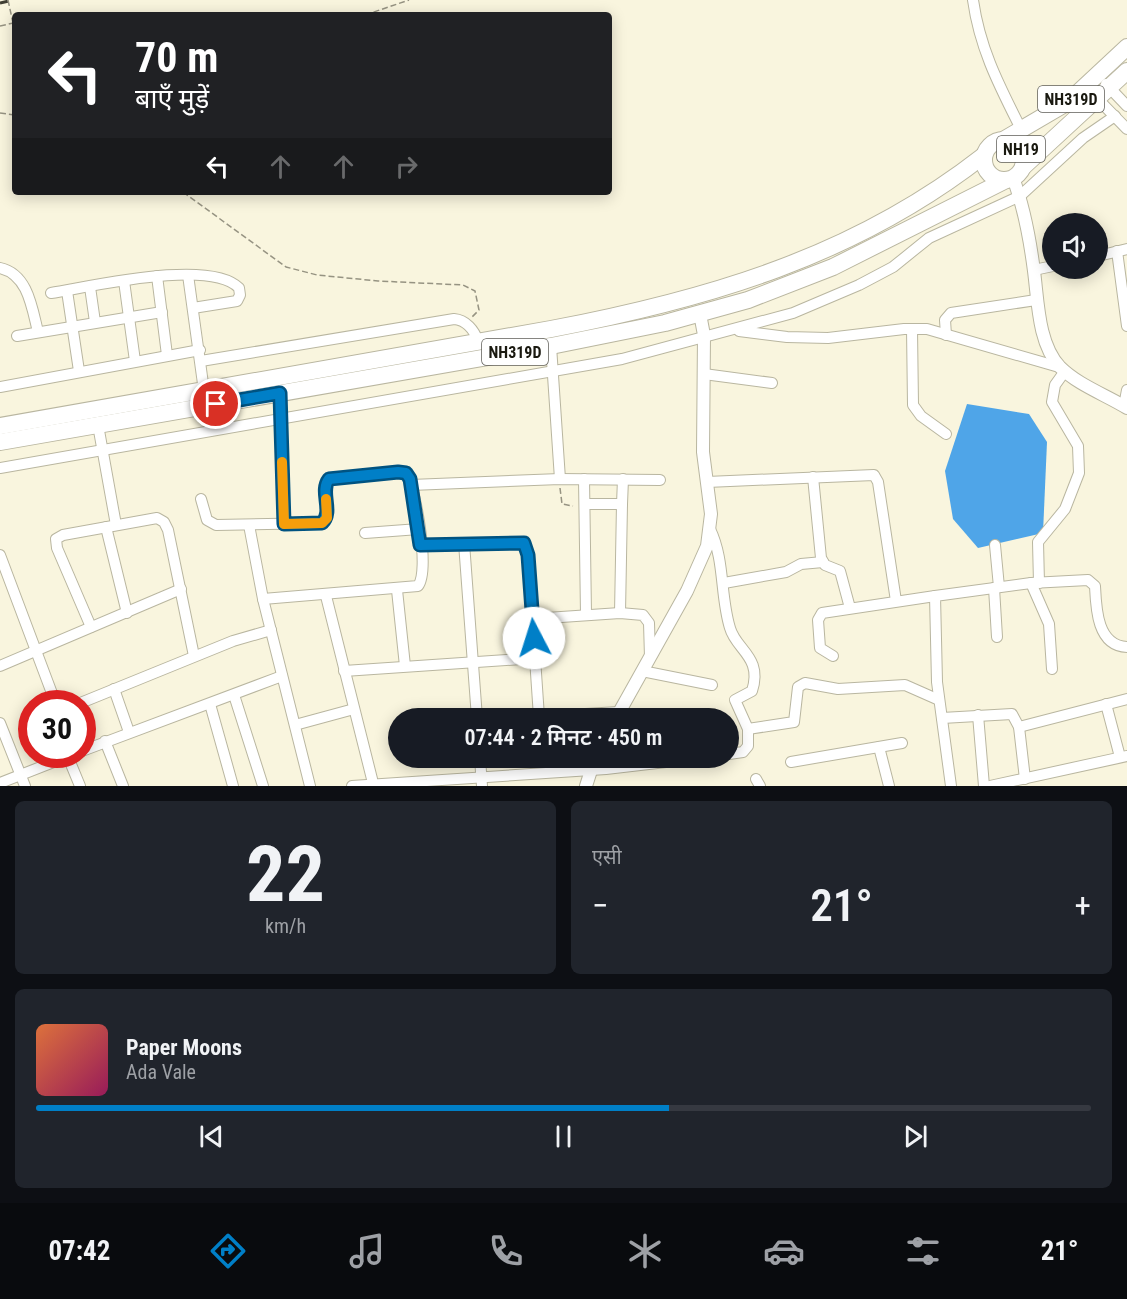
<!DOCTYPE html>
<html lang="hi">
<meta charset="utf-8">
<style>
:root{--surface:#171b24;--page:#20242c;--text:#f1f3f6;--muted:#9ea1a6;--line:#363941;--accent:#007fc7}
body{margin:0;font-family:"Roboto Condensed","Noto Sans Devanagari",sans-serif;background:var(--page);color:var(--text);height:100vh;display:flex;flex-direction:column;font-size:22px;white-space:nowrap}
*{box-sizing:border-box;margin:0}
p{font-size:20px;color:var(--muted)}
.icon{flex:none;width:33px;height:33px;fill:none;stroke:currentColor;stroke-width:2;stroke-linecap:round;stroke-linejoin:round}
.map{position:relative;height:786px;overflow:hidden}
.details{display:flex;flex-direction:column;gap:15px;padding:15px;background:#0d0f14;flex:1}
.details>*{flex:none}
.guide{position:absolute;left:12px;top:12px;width:600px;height:183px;border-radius:6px;box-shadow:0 3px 15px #0003;background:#202124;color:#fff;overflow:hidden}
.buttons{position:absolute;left:1042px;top:213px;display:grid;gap:12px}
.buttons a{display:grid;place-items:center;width:66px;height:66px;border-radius:50%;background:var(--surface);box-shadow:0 3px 15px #0003;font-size:30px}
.speed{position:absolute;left:18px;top:690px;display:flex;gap:12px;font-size:30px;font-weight:700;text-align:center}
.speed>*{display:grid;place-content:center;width:78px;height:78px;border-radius:50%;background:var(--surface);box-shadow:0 3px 15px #0003;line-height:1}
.speed .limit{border:9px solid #d22;background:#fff;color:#111}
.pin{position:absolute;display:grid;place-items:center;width:51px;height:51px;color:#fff;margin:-26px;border:3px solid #fff;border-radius:50%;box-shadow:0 2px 6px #0007}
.me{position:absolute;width:66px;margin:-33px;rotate:355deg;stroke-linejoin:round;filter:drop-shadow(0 0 4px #0008)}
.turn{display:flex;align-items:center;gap:21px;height:126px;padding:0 24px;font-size:27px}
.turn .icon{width:78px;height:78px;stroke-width:2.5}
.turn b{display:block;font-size:42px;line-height:51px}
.lanes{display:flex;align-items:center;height:57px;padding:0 24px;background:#0003;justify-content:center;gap:30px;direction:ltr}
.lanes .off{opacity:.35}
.big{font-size:45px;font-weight:600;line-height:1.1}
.details .widget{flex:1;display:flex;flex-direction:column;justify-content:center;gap:9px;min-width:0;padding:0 21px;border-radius:9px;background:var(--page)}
.details .dial{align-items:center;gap:0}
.dial b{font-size:78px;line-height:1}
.song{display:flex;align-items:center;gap:18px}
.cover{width:72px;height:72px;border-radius:9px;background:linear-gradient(135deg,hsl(20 70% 55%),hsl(330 70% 35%))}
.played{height:6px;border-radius:3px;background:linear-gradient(90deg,var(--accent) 60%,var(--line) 60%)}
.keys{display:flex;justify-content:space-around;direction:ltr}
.heat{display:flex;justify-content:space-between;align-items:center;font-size:33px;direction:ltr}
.details .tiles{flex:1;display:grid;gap:15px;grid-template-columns:1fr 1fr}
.widget:last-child{grid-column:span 2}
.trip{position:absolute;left:388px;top:708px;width:351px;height:60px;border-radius:30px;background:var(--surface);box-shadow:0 3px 15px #0003;font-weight:600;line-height:60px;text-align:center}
.tabs{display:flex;height:96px;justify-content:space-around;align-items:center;background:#090b0e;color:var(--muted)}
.tabs .icon{width:42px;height:42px}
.tabs .current{color:var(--accent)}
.tabs b{font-size:27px;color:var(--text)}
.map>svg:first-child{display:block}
</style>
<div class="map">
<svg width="1127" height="786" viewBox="0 0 1127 786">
<rect width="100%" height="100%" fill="#f9f5de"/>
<path fill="#4fa5e8" d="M967 404 1029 414 1047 442 1043 533 978 548 953 519 945 471Z"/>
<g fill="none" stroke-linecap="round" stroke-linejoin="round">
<g stroke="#b9b6a0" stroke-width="12">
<g id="minor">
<path d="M973 0C980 50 1000 87 1022 131"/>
<path d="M1106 84 1127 106"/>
<path d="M1086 87 1127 129"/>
<path d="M1117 251 1127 326"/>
<path d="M1098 256 1127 249"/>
<path d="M0 268C28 274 32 308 38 332"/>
<path d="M1034 270 1053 266"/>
<path d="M188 275 204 391"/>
<path d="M157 276 167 355"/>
<path d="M124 281 135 361"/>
<path d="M90 287 95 322"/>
<path d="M67 291 79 371"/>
<path d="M51 293C90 287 210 258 239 288L240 295 237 301 193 308"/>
<path d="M912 329 913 405 921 416 946 434"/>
<path d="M739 331 787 337 828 338 904 329H927L1059 367"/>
<path d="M946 335 945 320 951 313 1036 300"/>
<path d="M17 336 162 312"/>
<path d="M551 346 560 479"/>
<path d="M201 361 454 319C466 320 474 330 478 341"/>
<path d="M704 374 772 383"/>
<path d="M0 387 200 350"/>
<path d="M280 393 284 524"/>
<path d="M1124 406 1127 390"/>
<path d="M98 425 116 525"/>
<path d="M0 468 622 359 793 313 859 285 893 267 929 238 1020 196 1083 138 1115 116"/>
<path d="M813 477 821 558 825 565 840 571 850 608"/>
<path d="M584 479 586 614"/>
<path d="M707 482 874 475 878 482 896 601"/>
<path d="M411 485 560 479 660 480"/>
<path d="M201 499 207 520 216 525 322 523 327 517 325 486 329 479 398 472 408 475C416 494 430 571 418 586L263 599"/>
<path d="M586 504H622L620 613"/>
<path d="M622 504 623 479"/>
<path d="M249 525 263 599 310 786"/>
<path d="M106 527 127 613"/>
<path d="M710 529C725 560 720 596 730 628 736 650 763 657 752 691L735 700 748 729V746L743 752 729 754"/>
<path d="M365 533 419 529"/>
<path d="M464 543 477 718"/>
<path d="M420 545 524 543 528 555 539 717"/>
<path d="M995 545 999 587"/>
<path d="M0 555 56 704"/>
<path d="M724 583 786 572 801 564 823 562"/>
<path d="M1031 583 1049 624 1052 669"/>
<path d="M1039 583 1038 542 1065 509 1079 473 1078 446 1052 402 1055 385 1065 371"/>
<path d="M994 588 997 637"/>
<path d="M397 590 405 666"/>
<path d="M326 596 373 783"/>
<path d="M532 619 620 613 643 615 649 623 650 657"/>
<path d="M91 627 57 548 56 539 63 535 157 518 164 522 168 530 194 656"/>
<path d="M833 656 820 648 818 620 822 613 935 596"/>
<path d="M0 666 181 589"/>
<path d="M344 671 536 658"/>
<path d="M642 671 712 685"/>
<path d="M114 689 129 732"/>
<path d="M234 695 263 786"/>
<path d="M78 704 233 641 271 630"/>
<path d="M210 704 233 786"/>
<path d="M1106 704 1120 757"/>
<path d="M978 715 984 786"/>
<path d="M518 718 619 712"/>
<path d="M942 718 1012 714 1019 727 1025 779"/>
<path d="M0 723 25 786"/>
<path d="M295 725 354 709"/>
<path d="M1019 727 1127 699"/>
<path d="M748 729 794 722 798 687 805 683 838 689 905 685 939 700"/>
<path d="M105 741 123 786"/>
<path d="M879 747 889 786"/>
<path d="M82 751 282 676"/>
<path d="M68 757 80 786"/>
<path d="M480 758 482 786"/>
<path d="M791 762 902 743"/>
<path d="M756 779 760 786"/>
<path d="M0 783 74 754"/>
<path d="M352 786 606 769 700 758"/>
<path d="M951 786 937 682 935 596 1031 583 1088 580 1095 586C1096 608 1097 646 1127 647"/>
<path d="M990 786 1127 756"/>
</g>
</g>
<g stroke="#b9b6a0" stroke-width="14">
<g id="tertiary">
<path d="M1013 178C1024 207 1030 240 1034 271 1038 301 1038 344 1060 367 1078 385 1106 395 1127 408"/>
<path d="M616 718 687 591 707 546 711 514 703 452 704 335 700 314"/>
<path d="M586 786 595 758"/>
</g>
</g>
<g stroke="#b9b6a0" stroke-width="18">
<g id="trunk">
<path d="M1005 139 1068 102 1127 47"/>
<circle cx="1004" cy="160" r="20"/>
<path d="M1023 167 1127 71"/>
<path d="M0 426 551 329C709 299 855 256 983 156"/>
<path d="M0 442 551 346 665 323 748 300 833 267 1006 180"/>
</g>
</g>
<g stroke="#969382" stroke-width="1.5" stroke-dasharray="6 3" stroke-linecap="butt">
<path d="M365 15 409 0"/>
<path d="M0 26 13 23"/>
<path d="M0 113 15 115"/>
<path d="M183 192 286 267 317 275 378 281 463 285 475 291 479 310 472 317"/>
<path d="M560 488 562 504 573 506"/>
</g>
<use href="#minor" stroke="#fff" stroke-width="10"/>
<use href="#tertiary" stroke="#fff" stroke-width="12"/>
<use href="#trunk" stroke="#fff" stroke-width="16"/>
<path stroke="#403f33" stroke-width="3" stroke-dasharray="8 8" stroke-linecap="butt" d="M0 3 13 0"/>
<path stroke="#969382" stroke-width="1.5" stroke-dasharray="6 3" stroke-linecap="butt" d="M8 0 13 23"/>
</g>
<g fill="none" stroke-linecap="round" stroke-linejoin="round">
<g stroke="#005381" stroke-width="15">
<path id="route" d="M216 404 280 393 284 524 322 523C334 511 319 492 329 479L398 472 406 473 410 479 420 545 524 543 528 555 534 638"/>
</g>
<use href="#route" stroke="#007fc7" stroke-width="10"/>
<path stroke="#f59e0b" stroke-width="10" d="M282 462 284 524 322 523 327 518 326 499"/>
</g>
<g text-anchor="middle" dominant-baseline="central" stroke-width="6" stroke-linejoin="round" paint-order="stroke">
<g fill="#fff" stroke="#5f5e58" stroke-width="1.5">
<rect x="1038" y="86" width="66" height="26" rx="4.5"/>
<rect x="997" y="136" width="48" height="26" rx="4.5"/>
<rect x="482" y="339" width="66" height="26" rx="4.5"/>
</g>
<g font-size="16" font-weight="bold" fill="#1a1910">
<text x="1071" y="99">NH319D</text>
<text x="1021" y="149">NH19</text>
<text x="515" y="352">NH319D</text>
</g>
</g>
</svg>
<div class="buttons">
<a><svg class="icon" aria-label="sound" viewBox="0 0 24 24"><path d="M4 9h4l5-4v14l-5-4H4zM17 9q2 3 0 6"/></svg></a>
</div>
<div class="speed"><div class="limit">30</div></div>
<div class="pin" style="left:216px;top:404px;background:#d93025"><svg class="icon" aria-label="arrive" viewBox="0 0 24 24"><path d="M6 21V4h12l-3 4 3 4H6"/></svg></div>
<svg class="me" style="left:534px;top:638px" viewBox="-20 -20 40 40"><circle r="19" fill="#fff"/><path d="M0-13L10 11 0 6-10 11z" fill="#007fc7"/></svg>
<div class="trip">07:44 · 2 मिनट · 450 m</div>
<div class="guide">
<div class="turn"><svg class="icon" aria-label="left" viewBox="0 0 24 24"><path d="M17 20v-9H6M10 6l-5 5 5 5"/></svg><div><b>70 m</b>बाएँ मुड़ें</div></div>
<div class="lanes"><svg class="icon" aria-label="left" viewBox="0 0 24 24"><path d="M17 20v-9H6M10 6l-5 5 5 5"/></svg><svg class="icon off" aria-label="ahead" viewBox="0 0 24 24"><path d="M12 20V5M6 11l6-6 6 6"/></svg><svg class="icon off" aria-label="ahead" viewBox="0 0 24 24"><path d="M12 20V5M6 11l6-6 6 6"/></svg><svg class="icon off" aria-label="right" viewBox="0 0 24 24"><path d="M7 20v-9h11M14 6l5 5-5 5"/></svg></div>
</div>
</div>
<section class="details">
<div class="tiles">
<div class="widget dial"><b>22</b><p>km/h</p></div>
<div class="widget"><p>एसी</p>
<div class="heat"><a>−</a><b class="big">21°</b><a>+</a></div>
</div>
<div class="widget">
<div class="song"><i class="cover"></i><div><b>Paper Moons</b><p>Ada Vale</p></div></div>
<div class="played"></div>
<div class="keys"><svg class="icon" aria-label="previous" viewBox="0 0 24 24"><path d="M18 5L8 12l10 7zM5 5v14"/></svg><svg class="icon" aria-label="pause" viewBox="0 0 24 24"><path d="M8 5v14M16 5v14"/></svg><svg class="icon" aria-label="next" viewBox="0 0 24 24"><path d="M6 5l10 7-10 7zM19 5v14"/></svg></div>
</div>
</div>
</section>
<nav class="tabs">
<b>07:42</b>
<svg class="icon current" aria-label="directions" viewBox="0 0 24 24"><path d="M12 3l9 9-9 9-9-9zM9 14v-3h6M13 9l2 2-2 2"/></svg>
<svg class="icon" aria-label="music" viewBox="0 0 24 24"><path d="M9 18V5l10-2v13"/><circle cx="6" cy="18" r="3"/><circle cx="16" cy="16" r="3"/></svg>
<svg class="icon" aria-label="phone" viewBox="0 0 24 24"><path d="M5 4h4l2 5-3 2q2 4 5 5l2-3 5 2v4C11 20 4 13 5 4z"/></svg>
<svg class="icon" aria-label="climate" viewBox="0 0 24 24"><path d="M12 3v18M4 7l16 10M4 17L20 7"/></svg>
<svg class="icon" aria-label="car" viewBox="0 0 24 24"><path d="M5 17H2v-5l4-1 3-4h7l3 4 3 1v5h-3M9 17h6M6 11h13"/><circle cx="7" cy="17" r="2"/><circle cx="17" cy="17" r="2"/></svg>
<svg class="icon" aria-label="filters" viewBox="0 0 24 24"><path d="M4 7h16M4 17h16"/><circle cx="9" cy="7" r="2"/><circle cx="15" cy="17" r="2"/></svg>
<b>21°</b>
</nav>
